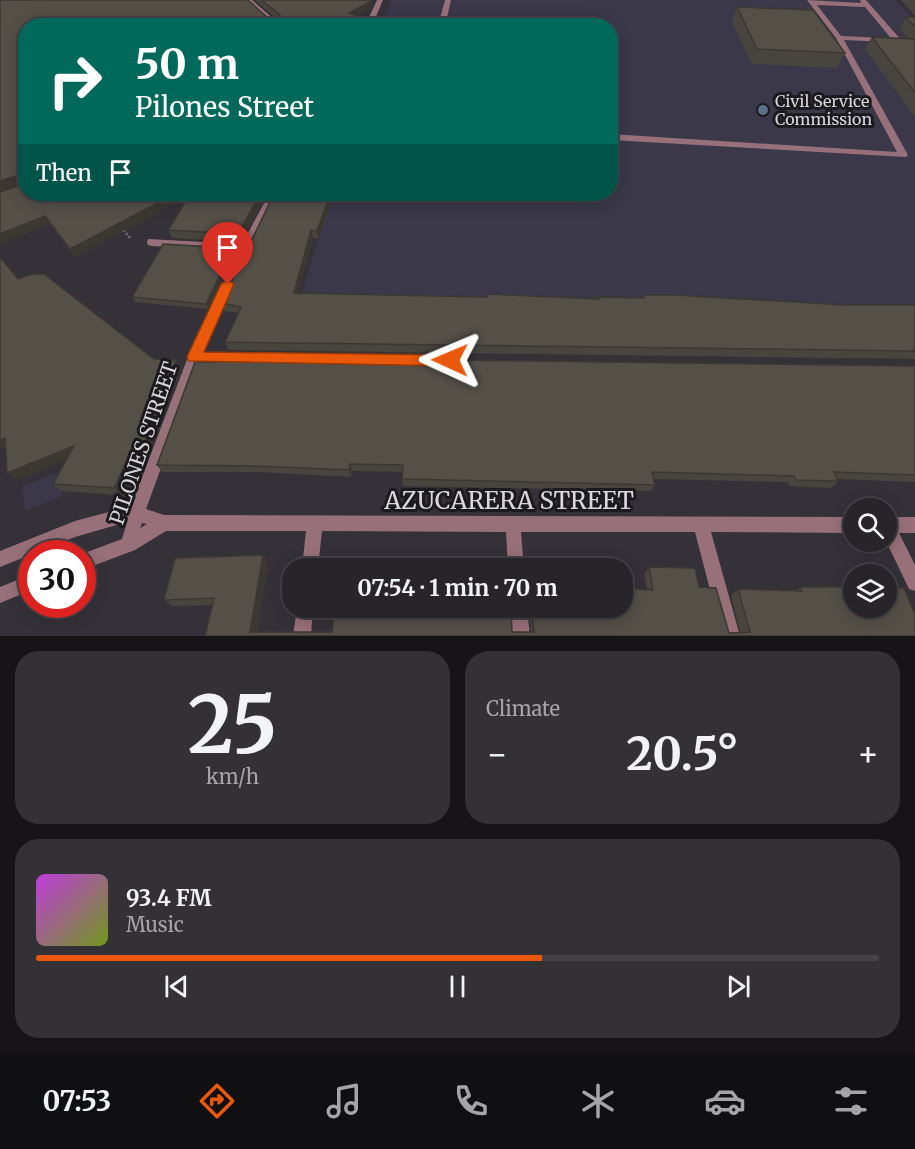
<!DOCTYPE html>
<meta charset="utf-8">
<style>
:root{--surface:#28252a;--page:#343136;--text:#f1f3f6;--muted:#a5a5a8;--line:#444247;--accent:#ea580c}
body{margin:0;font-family:Merriweather,serif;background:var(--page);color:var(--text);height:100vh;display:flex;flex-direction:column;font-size:22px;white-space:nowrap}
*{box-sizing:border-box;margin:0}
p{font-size:20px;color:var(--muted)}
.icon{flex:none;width:33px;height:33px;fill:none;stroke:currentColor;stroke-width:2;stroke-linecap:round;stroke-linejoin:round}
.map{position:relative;height:636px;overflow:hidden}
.panel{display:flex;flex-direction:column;gap:15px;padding:15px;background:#161417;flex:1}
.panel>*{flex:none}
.banner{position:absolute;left:18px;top:18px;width:600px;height:183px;border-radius:24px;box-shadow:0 3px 15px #0003,0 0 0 2px var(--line);background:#00695c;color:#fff;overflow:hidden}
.controls{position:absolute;left:843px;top:498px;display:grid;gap:12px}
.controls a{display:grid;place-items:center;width:54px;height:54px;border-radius:50%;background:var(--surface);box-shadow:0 3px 15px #0003,0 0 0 2px var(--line);font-size:30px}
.speed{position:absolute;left:18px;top:540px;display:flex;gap:12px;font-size:30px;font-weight:700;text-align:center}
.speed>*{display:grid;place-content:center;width:78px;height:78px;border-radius:50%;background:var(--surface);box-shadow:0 3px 15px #0003,0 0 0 2px var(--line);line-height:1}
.speed .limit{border:9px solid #d22;background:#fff;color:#111}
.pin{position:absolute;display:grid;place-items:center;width:51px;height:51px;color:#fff;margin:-62px -26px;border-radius:50% 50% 50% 0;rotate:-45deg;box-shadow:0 0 6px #0007}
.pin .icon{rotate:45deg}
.me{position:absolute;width:66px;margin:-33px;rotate:271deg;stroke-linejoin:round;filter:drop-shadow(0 0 4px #0008)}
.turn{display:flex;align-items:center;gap:21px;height:126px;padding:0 18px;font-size:27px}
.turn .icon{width:78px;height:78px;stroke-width:2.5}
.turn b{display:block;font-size:42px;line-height:51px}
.then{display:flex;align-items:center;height:57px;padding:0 18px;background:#0003;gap:12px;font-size:22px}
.big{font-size:45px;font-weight:700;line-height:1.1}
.panel .widget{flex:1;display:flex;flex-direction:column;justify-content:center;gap:9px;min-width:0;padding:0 21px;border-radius:24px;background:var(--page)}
.panel .dial{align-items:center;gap:0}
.dial b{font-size:78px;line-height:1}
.song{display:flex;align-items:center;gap:18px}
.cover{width:72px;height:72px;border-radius:9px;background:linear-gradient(135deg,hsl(290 70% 55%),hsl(80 70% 35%))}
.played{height:6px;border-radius:3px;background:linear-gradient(90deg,var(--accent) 60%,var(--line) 60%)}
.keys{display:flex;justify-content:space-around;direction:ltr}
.heat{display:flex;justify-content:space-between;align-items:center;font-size:33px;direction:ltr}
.panel .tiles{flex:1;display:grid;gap:15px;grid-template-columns:1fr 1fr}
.widget:last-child{grid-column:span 2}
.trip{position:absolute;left:282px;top:558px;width:351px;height:60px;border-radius:24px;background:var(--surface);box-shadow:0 3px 15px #0003,0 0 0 2px var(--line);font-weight:700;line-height:60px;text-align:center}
.tabs{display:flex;height:96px;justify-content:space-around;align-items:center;background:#100f11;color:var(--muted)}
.tabs .icon{width:42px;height:42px}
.tabs .on{color:var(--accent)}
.tabs b{font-size:27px;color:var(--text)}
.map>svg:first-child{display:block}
</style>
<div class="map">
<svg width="915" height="636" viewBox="0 0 915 636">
<rect width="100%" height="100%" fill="#353138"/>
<g fill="#3a3849">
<path d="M391 0H895L915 21V310L302 293 332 194H610V26L383 25Z"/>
<path d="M58 472 63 496 25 511 22 487Z"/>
</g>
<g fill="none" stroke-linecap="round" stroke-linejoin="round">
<path stroke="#6f6c72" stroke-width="3" stroke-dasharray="2 2" stroke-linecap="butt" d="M121 227 130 238"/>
<g fill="#98707a" fill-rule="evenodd">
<path d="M445 0H451L445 26H438Z"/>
<path d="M807 0 861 3 860 0H866L902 41 895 43 865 7 817 5 841 36 885 38 889 40 885 42 844 40 908 155 906 157 610 140V134L897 152 836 38Z"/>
</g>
<g fill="#98707a" fill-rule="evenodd">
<path d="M245 0H252L282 26H274Z"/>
<path d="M377 0H383L372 26H365Z"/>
<path d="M269 194H279L235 281 204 352 233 353 237 354 239 358 237 362 233 363 200 362 146 509 164 515 854 517V533L711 532 740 636H722L695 532H521L524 568H508L506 532 322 531 318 568H302L306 531H166L135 550 82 570V554L122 539 127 522 75 537 0 567V551L75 521 131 506 188 357 238 251 152 246 148 245 147 242 148 239 242 244ZM142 523 147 524 140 528Z"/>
<path d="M886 517H915V533H899L915 565V591L909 589 886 541Z"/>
<path d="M32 574V590L0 603V587Z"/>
<path d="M297 608H313L311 636H293Z"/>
<path d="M511 608H527L530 636H512Z"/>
</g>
</g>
<g fill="#48453e">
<path d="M0 0H248L271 21H279L255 0H371L372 5 370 9 357 16 361 17 362 26H26V194H267L241 242 172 238 168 230 188 196 75 257 50 224 0 244V192L21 185 22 184 0 191Z"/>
<path d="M901 0H915V16Z"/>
<path d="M737 7 845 53 837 68 752 64 732 22Z"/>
<path d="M906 17H915V117L865 49 872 37 908 39 900 29Z"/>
<path d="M334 194 318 239 313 238 298 293 599 299 600 297 642 298 643 295 846 305H915V359L229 350 225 342 238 313 224 311 221 303Z"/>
<path d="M233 248 235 253 208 309 135 302 132 297Z"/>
<path d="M18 279 154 359 176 360 181 369 142 471H132L121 495 61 491 53 484 66 460 16 480 7 473 5 449H4Z"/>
<path d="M915 366V482L837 479 838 481 831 488 790 486 788 482 653 479 655 485 651 491 403 486 402 479 403 472 352 471 351 477 259 472H162L157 465Z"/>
<path d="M268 562 257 632H531L529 608H622L647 589 644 574 649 567 699 587 729 633 740 632 731 595 738 589 796 591 801 587 915 636H205L213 605 172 606 164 600Z"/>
</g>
<g fill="#3b3832">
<path d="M371 0 372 5 370 9 350 20 349 13Z"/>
<path d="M361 17 362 26H358Z"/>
<path d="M22 174 26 183 0 191V181Z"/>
<path d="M175 194H193L75 257 70 249Z"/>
<path d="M260 194H267L241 242 238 234Z"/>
<path d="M330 194H334L318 239 317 231Z"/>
<path d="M45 216 50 224 0 244V234Z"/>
<path d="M311 230 313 238 296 301 294 293Z"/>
<path d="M233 248 235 253 208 309 206 304Z"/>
<path d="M176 360 181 369 142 471 136 464Z"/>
<path d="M5 438 13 445 4 449 0 446V440Z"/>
<path d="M74 446 81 454 16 480 7 473Z"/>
<path d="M126 463 132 471 121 495 114 488Z"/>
<path d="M350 464 352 471 351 477 349 470Z"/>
<path d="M263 555 268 562 256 636 250 632Z"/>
</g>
<g fill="#545048" stroke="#3b3832" stroke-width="1.5">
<path d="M0 0H248L271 21H282V17L262 0H371L370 2 349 13 361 17 358 26H26V194H175L70 249 45 216 0 234V192L21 185 22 174 0 181Z"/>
<path d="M737 7 813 10 845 53 757 49Z"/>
<path d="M906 17H915V27Z"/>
<path d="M872 37 915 39V93Z"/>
<path d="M190 194H260L238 234 168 230Z"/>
<path d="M274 194H330L317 231 311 230 294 293 487 297V294L600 299V297L644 298 643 295H676L846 305H915V351L225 342 241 307 221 303Z"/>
<path d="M163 244 233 248 206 304 132 297Z"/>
<path d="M0 257 18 279 33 274H44L154 359 176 360 136 464 126 463 114 488 53 484 74 446 7 473 5 438 0 440Z"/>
<path d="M219 357 915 366V475L834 472 838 481 796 480 794 476 652 472 655 485 402 479 403 465 350 464 349 470 256 466 157 465 195 362H217Z"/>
<path d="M263 555 250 632H332L335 608H511L512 632H534L531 608H622V588L653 590 649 567 695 568 699 587 716 588 729 633 750 632 738 589 802 591 801 587H854V608H886V588H904L915 614V636H205L214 598 164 600 175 558Z"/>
<path d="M379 560 378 568H340L341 561Z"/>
</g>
<path fill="#ea580c" stroke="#983908" stroke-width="1.5" d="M228 280 234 284 204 352 450 355 455 356 457 360 455 364 450 366 189 361 187 357 221 284Z"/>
<circle fill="#5c6f8a" stroke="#1b1a1d" stroke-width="2" cx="763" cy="110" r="6"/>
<g text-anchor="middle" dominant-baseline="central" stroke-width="6" stroke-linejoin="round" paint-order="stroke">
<g font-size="16" fill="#d9d7dc" stroke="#1b1a1d" text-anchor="start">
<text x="775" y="101">Civil Service<tspan x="775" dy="18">Commission</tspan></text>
</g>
<g font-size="20" fill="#d9d7dc" stroke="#1b1a1d">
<text transform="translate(143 443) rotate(-71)">PILONES STREET</text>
</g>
<g font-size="24" fill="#d9d7dc" stroke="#1b1a1d">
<text x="509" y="500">AZUCARERA STREET</text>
</g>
</g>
</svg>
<div class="controls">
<a><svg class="icon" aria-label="search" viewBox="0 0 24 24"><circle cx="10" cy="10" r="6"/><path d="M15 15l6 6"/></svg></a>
<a><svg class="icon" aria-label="layers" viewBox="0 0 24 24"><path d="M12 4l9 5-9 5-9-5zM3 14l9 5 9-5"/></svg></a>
</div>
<div class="speed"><div class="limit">30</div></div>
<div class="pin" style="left:228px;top:284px;background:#d93025"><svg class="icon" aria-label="arrive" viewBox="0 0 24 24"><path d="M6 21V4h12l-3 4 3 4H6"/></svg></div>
<svg class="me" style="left:450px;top:360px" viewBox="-20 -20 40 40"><path d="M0-17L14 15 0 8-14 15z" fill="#ea580c" stroke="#fff" stroke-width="4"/></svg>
<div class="trip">07:54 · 1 min · 70 m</div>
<div class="banner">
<div class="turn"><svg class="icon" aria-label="right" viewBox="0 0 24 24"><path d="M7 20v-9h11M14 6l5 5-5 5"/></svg><div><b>50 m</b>Pilones Street</div></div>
<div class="then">Then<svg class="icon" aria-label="arrive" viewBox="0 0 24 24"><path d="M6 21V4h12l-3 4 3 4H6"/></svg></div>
</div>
</div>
<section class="panel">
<div class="tiles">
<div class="widget dial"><b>25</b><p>km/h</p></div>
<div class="widget"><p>Climate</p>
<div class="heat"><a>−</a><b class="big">20.5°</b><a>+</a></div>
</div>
<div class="widget">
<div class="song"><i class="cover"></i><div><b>93.4 FM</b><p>Music</p></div></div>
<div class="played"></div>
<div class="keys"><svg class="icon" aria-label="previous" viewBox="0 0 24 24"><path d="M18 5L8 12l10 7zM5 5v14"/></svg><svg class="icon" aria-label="pause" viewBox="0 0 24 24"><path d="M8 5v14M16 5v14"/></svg><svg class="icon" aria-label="next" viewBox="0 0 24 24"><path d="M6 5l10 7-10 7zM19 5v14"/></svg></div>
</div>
</div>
</section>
<nav class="tabs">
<b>07:53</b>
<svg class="icon on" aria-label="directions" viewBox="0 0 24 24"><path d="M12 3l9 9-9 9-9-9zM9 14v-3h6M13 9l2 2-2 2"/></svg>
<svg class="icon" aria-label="music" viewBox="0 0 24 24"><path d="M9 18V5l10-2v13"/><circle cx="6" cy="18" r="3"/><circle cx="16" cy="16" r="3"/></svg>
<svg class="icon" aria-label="phone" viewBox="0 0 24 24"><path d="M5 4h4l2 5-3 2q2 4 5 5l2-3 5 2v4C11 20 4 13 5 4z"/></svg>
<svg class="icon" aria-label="climate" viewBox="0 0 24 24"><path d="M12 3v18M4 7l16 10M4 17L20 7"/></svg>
<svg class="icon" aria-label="car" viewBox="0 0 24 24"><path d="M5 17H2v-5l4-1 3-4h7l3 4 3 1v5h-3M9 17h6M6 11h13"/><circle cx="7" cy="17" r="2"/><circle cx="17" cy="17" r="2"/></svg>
<svg class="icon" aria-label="filters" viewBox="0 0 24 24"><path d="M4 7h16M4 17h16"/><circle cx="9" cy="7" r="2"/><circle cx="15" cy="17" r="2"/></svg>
</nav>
